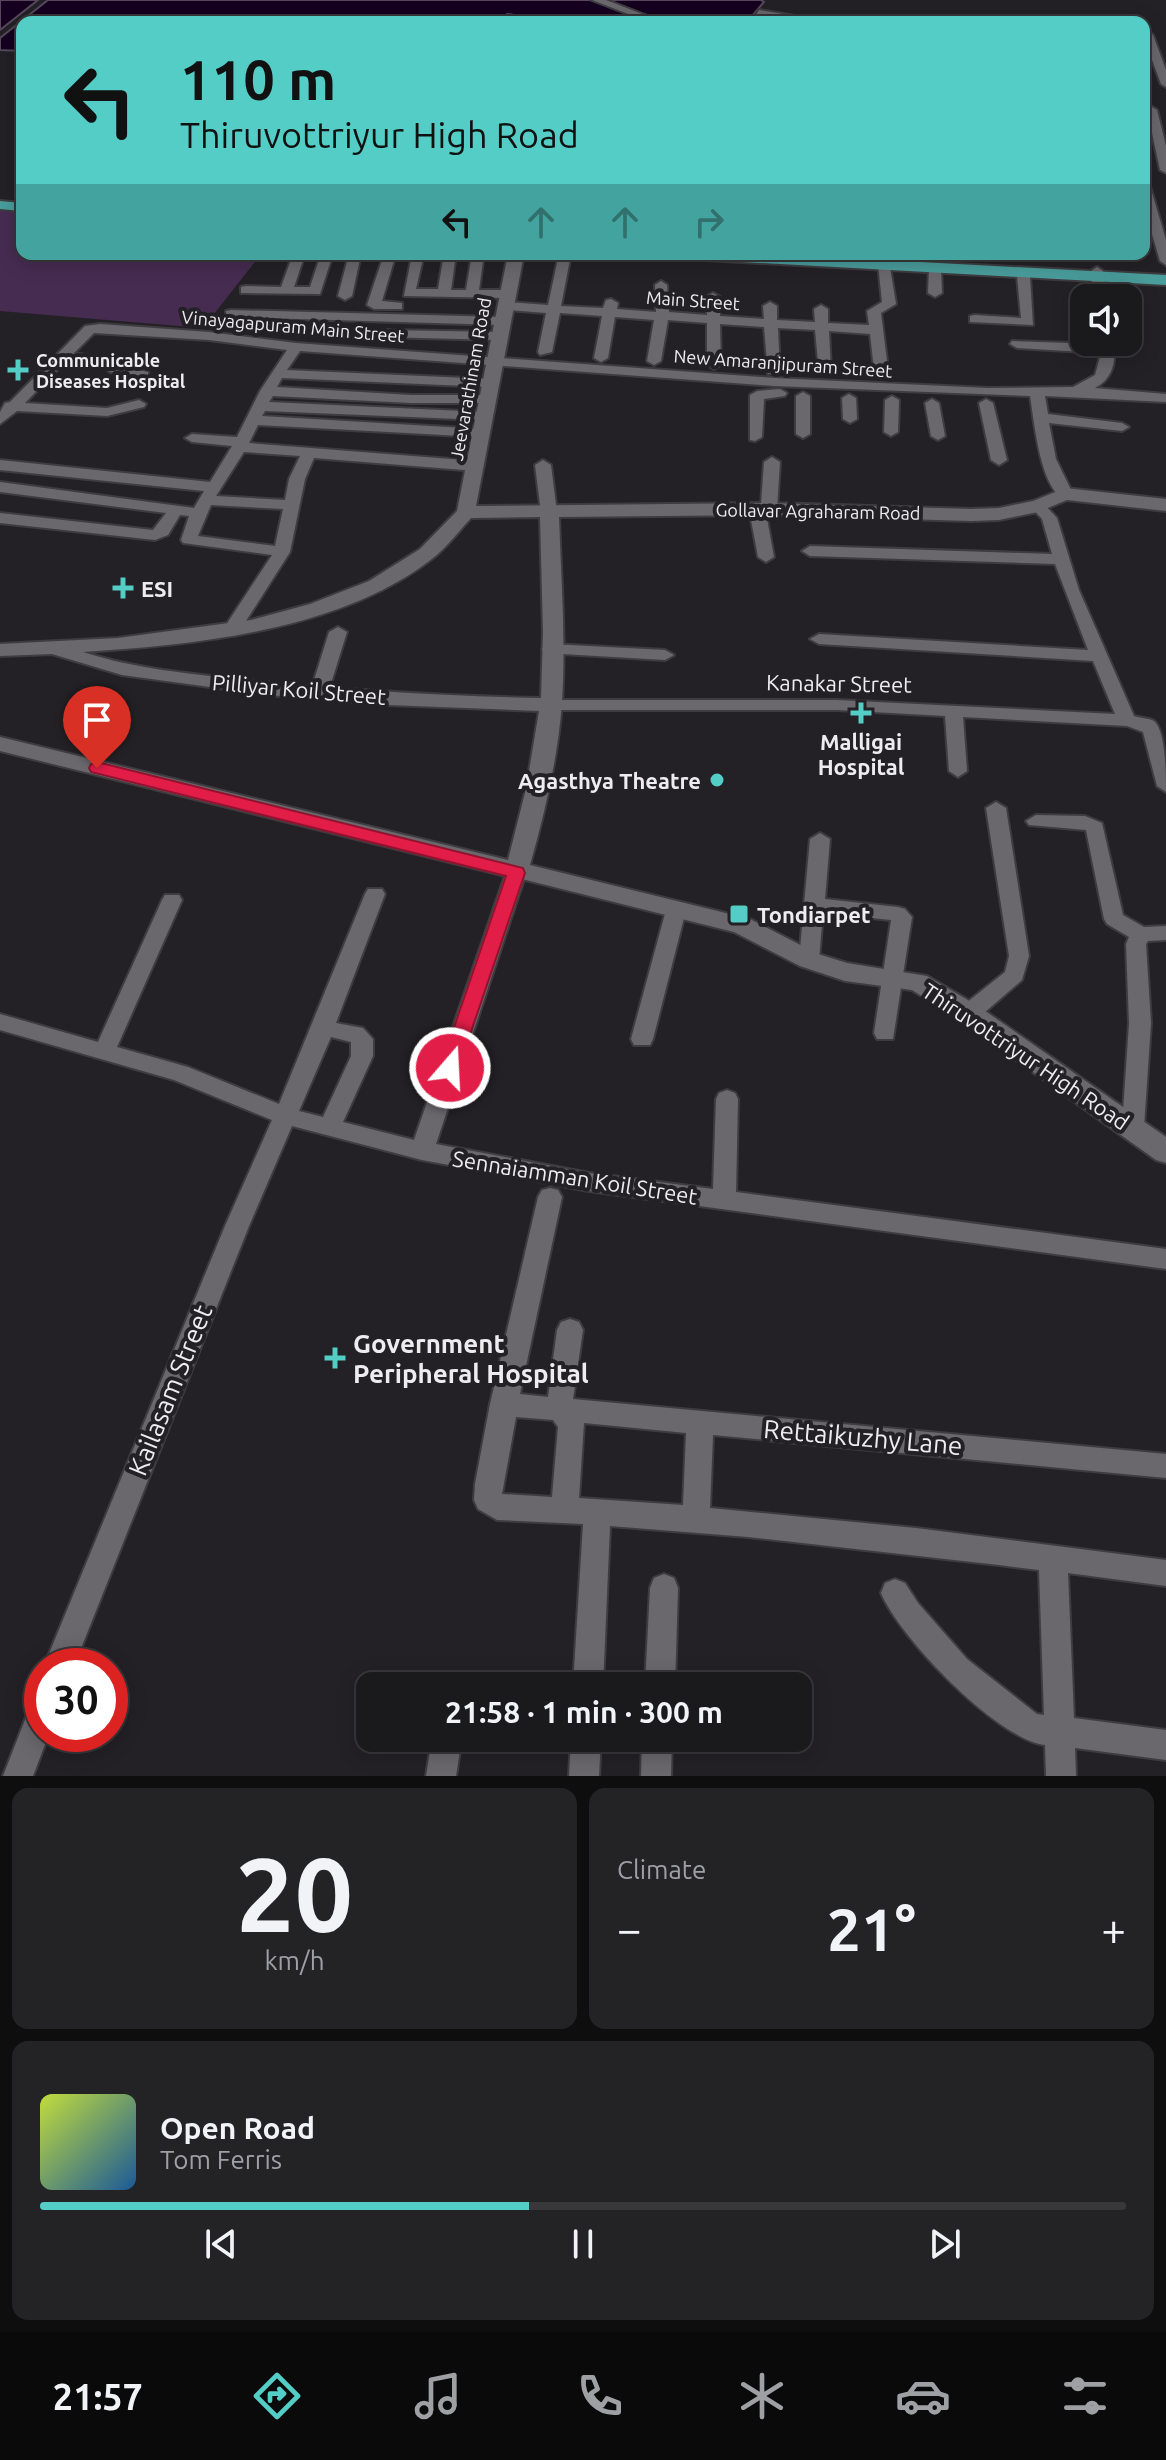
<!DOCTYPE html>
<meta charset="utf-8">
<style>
:root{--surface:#1a191c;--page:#232225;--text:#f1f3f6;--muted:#9fa0a3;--line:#38383b;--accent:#54cdc7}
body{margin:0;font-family:Ubuntu,sans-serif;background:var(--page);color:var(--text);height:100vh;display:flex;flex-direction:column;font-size:30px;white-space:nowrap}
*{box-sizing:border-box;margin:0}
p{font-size:26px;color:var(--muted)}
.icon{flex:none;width:44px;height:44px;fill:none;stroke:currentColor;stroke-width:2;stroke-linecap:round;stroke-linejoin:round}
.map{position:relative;height:1776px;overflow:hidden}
.details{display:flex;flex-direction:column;gap:12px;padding:12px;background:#0e0e0f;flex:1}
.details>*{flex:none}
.banner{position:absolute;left:16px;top:16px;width:1134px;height:244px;border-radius:16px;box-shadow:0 4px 20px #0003,0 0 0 2px var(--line);background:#54cdc7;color:#111;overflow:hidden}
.fabs{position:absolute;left:1070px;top:284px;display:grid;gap:16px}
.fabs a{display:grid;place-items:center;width:72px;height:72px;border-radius:16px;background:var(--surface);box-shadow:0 4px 20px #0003,0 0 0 2px var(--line);font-size:40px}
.speed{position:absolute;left:24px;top:1648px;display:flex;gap:16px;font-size:40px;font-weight:700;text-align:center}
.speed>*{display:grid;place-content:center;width:104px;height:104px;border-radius:50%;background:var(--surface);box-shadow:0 4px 20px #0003,0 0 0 2px var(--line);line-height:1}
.speed .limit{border:12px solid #d22;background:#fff;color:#111}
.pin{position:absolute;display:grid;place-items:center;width:68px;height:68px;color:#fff;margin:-82px -34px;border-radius:50% 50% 50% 0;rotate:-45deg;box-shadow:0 0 8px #0007}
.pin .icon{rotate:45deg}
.me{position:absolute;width:88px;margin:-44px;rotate:19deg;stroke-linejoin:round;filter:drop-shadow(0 0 6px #0008)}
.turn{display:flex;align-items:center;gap:28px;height:168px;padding:0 32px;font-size:36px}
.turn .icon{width:104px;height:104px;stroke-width:2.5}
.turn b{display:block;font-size:56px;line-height:68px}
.lanes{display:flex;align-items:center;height:76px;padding:0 32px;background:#0003;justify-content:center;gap:40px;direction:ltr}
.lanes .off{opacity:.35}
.big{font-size:60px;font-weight:700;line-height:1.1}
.details .card{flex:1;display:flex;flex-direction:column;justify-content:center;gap:12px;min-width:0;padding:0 28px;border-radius:16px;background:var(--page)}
.details .dial{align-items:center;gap:0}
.dial b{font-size:104px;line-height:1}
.song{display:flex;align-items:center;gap:24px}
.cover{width:96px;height:96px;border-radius:12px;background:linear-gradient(135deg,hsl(70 70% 55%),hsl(210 70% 35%))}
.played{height:8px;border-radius:4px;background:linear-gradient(90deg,var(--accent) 45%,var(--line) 45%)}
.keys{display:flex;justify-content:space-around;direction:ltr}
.heat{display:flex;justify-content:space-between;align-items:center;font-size:44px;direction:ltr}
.details .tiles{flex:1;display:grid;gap:12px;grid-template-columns:1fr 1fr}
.card:last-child{grid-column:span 2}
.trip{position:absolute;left:356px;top:1672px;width:456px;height:80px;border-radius:16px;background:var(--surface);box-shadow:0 4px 20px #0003,0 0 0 2px var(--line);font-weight:700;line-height:80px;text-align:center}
.tab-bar{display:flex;height:128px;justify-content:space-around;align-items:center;background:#0a0a0b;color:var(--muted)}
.tab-bar .icon{width:56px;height:56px}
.tab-bar .current{color:var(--accent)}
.tab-bar b{font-size:36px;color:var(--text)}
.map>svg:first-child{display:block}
</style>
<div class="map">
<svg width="1166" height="1776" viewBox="0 0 1166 1776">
<rect width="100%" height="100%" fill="#232125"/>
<path fill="#462c51" d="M0 207 22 208V254H261L203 328 0 311Z"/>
<g fill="#15001f" stroke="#56475d" stroke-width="2">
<path d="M0 0H38L0 30Z"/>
<path d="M48 0H591L653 22H511L515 15 507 14 501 22H22V51L0 50V38Z"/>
<path d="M603 0H761L764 2 747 22H664Z"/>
</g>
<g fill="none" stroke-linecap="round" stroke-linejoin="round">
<g stroke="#3e3c3f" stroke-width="4">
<g id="street">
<path d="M592 0H606L663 22H649Z"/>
<path d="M759 10 813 19 818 22H795L756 15Z"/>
<path d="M1148 32 1153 35 1166 70V87L1161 84 1144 38V33Z"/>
<path d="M1152 107 1157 110 1166 146V173L1160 170 1147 110Z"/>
<path d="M1144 182 1150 186 1166 240V265L1160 261 1144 207Z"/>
<path d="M293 254H305L294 287H310L321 254H333L320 294 241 293V287L246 286 281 287Z"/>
<path d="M349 254H361L352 296 345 300 338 296Z"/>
<path d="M384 254H396L382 301 402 303V309H374L367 305Z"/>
<path d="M412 254H424L416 289H438L444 254H456L451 290H466L472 254H484L479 290H506L513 294 506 298 404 296Z"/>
<path d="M559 254H571L561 306 603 308 606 300 611 299 618 303 617 309 656 312 655 285 661 281 667 285 669 312 707 315 706 297 713 293 720 297V316L764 319 763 306 770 302 777 306V320L815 322 814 309 821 305 828 309V323L869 325 867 311 882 302 878 264 889 261 896 304 881 313 888 369 881 373 874 369 870 334 829 331 831 370 819 373 815 330 778 328 780 371 768 374 764 327 720 324 721 365 714 369 707 365V323L668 320 661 361 654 365 647 361 654 320 615 317 608 358 601 362 594 358 602 316 560 313 552 352 540 355 538 352 546 313 507 310 500 306 507 302 548 305Z"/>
<path d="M935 263 941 267 942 293 935 297 928 293 929 267Z"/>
<path d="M1097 267 1103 271 1107 298H1093L1091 271Z"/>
<path d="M1021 270 1032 273 1030 277 1033 325 970 322V316L975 315 1021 318 1017 276Z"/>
<path d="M231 310 502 317 509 321 502 325 226 317V311Z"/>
<path d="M100 324 209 332 296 343 774 378 988 388 1073 387 1095 375 1101 353 1017 348 1010 344 1012 341 1100 344V342H1114C1116 362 1113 378 1095 388L1166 394V402L1045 396 1048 414 1122 423 1129 427 1122 431 1049 423 1056 459 1073 494 1065 499C1040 490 1034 419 1030 396L774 386 300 351 287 370 490 379 497 383 490 387 282 378 277 387 411 395H487L494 399 487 403H411L273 396 269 402 484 412 491 416 484 420 265 411 262 416 481 429 488 433 481 437 258 425 249 443 476 461 484 466 476 471 314 458 305 479 290 552 237 635 231 636 222 631 272 555 183 543 181 540 189 516 180 515 168 535 155 540 0 523V513L153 530 166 513 0 492V482L194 508 204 491 0 470V460L210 482 232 446 192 442 185 438 192 434 237 437 260 391 287 350 209 340 94 333 74 353 114 360 116 365 148 372V378L110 372 103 366 67 360 25 403 107 408 139 400 146 404 144 407 107 416 17 411 0 424V412L5 403 10 402 85 326ZM244 452 300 456 289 479 285 500 216 496ZM211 505 283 509 275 546 198 536Z"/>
<path d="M387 330 499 332 506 336 499 340 382 337V331Z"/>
<path d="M780 389 787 393 785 396 764 399 762 437 755 441 750 440V395L757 391Z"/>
<path d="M803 392 810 396V434L803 438 796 434V396Z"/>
<path d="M849 394 856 398 857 419 850 423 843 419 842 398Z"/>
<path d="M892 396 899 400 898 432 891 436 884 432 885 400Z"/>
<path d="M932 399 939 403 945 436 938 440 931 436 925 403Z"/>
<path d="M986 399 993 403 1007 460 999 465 991 460 979 403Z"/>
<path d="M772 457 780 462 777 509 766 513 774 557 766 562 758 557 749 509 751 506 761 505 764 462Z"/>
<path d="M543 460 551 465 557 513 549 518 541 513 535 465Z"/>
<path d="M1038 501 1043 503 1057 518 1079 590 1134 716C1140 718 1149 718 1154 721 1166 731 1166 775 1166 792L1157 786 1143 732 1127 726 963 717 967 771 958 777 949 771 945 716 837 710H551L542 705 551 700H837L1115 714 1093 661 819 644 810 639 819 634 1088 650 1055 564 810 556 802 551 810 546 1052 554 1042 519 1030 506Z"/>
<path d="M338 627 347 632 328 693 319 698 313 697 310 693 329 632Z"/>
<path d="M551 644 665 650 674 655 665 660 545 653 542 649 545 645Z"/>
<path d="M996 802 1006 808 1029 956 1022 980 977 1019H961L958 1013 961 1007 1005 972 1009 956 986 808Z"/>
<path d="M1036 815 1085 816 1102 823 1123 915 1144 927 1166 926V940L1148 941 1146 944 1151 1023 1144 1127 1141 1133 1133 1136 1125 1133 1122 1127 1129 1023 1126 944 1129 937 1107 924 1104 919 1086 830 1029 825 1026 821Z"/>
<path d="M820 833 830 839 825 899 898 907 905 909 912 917 893 1039H877L874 1033 891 920 823 913 819 960 816 965H802L799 960 810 839Z"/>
<path d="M516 866 526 873 436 1144 589 1173 713 1189 716 1099 719 1093 727 1090 735 1093 738 1099 736 1192 1166 1249V1269L589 1191 422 1160 292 1126 249 1226 74 1666H44L225 1226 272 1120 174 1080 0 1030V1014L98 1042 162 900 165 895H179L182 900 117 1047 188 1067 279 1104 365 894 368 889H382L385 894 336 1023 363 1028 373 1039V1056L343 1122 414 1140 506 873ZM331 1037 351 1042V1056L323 1117 299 1111Z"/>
<path d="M676 903 686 910 653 1039 650 1045H634L631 1039 666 910Z"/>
<path d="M550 1188 558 1190 562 1197 520 1394 548 1397 557 1330 561 1322 570 1319 579 1322 583 1330 573 1399 1166 1454V1478L713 1435 710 1508 916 1528 1166 1560V1586L1068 1573 1074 1718 1166 1730V1760L1075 1748 1076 1776H1046L1045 1745C997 1739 900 1638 881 1593L885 1583 895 1579 905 1583 918 1603 967 1659 1037 1714 1044 1715 1039 1570 999 1565 748 1537 610 1526 603 1686H573L583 1524 497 1520 478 1509 474 1500 475 1484 490 1404 538 1197 542 1190ZM516 1417 553 1420 558 1427 552 1497 502 1494ZM584 1423 686 1433 683 1505 579 1498Z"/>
<path d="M664 1574 674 1578 678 1588 675 1686H645L650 1588 654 1578Z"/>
<path d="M42 1697V1734H49L33 1776H3L32 1702Z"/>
<path d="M432 1738H462L456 1776H426Z"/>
<path d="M571 1738H601L599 1776H569Z"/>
<path d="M642 1738H672L671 1776H641Z"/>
</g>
</g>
<g stroke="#3e3c3f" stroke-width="4">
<path id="secondary" d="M508 254H524L476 506 769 503 971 509 999 508 1033 501 1065 488 1166 499V511L1067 500 1038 512 999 520 971 521 769 515 559 517C561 578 566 640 562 702 558 757 545 812 530 865L750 919 818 954 847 963 927 976 978 1006 1166 1137V1163L1156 1160 960 1020 912 990 845 981 800 966 734 932 522 879 516 881 506 876 0 751V737L508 860 526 789 539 711 389 705 268 695 122 675 52 654 0 656V644L118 638 251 620 310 604 369 581 420 549 457 511ZM540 517 543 632 541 698C442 696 344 690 247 680 192 674 135 669 83 652 196 645 342 630 433 558 447 547 459 531 471 518Z"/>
</g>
<g stroke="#3e3c3f" stroke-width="4">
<g id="primary">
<path d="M0 201 22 203V211L0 209Z"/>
<path d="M679 254H771L1166 275V285L687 259Z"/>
</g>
</g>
<use href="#street" fill="#6b686d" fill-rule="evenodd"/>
<use href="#secondary" fill="#6b686d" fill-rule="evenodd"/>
<use href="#primary" fill="#499d9b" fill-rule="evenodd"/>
</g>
<path fill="#e11d48" stroke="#92132f" stroke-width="2" d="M97 762 523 868 525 873 457 1073H443L440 1068 506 876 91 772 89 768 91 764Z"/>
<g fill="#54cdc7" stroke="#232125" stroke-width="3">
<path d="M14 358h8v8h8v8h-8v8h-8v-8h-8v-8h8z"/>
<path d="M119 576h8v8h8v8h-8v8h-8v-8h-8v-8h8z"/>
<path d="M857 701h8v8h8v8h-8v8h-8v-8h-8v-8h8z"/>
<circle cx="717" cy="780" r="8"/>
<rect x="729" y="904" width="20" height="20" rx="4"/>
<path d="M331 1346h8v8h8v8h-8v8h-8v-8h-8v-8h8z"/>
</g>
<g text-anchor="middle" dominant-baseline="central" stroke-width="8" stroke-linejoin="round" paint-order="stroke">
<g font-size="18" fill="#edecee" stroke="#232125">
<text transform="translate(693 300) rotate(4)">Main Street</text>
<text transform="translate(293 326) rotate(5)">Vinayagapuram Main Street</text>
<text transform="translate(783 363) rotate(4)">New Amaranjipuram Street</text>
<text transform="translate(470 379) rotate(-80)">Jeevarathinam Road</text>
<text transform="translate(818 511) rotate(1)">Gollavar Agraharam Road</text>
</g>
<g font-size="18" font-weight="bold" fill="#edecee" stroke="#232125" text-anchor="start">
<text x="36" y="360">Communicable<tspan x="36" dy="21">Diseases Hospital</tspan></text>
</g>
<g font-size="22" font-weight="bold" fill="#edecee" stroke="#232125" text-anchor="start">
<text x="141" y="588">ESI</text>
<text x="861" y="741" text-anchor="middle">Malligai<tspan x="861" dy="25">Hospital</tspan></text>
<text x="701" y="780" text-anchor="end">Agasthya Theatre</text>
<text x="757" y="914">Tondiarpet</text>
</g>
<g font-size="22" fill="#edecee" stroke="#232125">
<text transform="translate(839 683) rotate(1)">Kanakar Street</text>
<text transform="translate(299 689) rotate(5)">Pilliyar Koil Street</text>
<text transform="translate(1026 1056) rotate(34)">Thiruvottriyur High Road</text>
<text transform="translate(575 1177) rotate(9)">Sennaiamman Koil Street</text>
</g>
<g font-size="26" font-weight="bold" fill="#edecee" stroke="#232125" text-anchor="start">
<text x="353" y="1343">Government<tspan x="353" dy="30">Peripheral Hospital</tspan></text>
</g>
<g font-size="26" fill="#edecee" stroke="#232125">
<text transform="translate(170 1390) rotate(-68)">Kailasam Street</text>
<text transform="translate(863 1437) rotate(5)">Rettaikuzhy Lane</text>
</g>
</g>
</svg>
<div class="fabs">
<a><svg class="icon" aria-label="sound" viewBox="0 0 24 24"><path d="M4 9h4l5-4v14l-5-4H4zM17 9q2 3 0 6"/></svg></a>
</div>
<div class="speed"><div class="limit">30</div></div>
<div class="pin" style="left:97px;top:768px;background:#d93025"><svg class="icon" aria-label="arrive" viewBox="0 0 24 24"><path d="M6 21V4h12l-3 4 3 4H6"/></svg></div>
<svg class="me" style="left:450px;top:1068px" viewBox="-20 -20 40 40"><circle r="17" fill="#e11d48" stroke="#fff" stroke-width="3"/><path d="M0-11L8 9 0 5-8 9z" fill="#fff"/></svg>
<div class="trip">21:58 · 1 min · 300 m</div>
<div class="banner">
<div class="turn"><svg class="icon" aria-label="left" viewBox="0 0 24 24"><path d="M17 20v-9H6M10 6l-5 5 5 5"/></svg><div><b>110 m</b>Thiruvottriyur High Road</div></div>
<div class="lanes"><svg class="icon" aria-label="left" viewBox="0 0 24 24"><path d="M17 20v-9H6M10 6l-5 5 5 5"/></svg><svg class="icon off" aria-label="ahead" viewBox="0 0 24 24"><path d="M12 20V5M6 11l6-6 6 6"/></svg><svg class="icon off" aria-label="ahead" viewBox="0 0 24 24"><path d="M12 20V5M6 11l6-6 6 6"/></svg><svg class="icon off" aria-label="right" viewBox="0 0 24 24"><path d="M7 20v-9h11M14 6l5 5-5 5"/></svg></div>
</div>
</div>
<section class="details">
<div class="tiles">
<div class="card dial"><b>20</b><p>km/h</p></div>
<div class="card"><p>Climate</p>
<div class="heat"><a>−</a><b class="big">21°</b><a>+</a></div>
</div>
<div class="card">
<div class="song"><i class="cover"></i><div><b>Open Road</b><p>Tom Ferris</p></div></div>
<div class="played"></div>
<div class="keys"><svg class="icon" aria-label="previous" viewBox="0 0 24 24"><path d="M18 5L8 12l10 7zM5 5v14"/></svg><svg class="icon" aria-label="pause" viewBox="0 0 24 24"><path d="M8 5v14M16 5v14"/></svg><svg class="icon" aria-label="next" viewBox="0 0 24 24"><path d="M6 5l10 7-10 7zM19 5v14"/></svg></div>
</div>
</div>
</section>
<nav class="tab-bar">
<b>21:57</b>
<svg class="icon current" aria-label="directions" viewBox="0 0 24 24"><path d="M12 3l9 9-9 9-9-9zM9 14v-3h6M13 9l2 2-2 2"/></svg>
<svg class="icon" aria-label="music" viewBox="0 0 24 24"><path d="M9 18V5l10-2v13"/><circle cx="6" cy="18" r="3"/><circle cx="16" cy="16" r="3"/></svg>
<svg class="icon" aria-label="phone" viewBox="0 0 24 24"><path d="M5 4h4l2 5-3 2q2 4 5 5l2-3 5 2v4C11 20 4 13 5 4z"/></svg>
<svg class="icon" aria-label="climate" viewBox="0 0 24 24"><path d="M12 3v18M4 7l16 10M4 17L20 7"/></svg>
<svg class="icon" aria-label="car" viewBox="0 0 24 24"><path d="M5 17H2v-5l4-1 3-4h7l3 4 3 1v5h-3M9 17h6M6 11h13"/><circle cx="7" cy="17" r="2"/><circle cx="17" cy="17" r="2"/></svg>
<svg class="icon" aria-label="filters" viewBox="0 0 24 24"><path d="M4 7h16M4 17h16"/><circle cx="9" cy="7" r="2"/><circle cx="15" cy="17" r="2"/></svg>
</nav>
